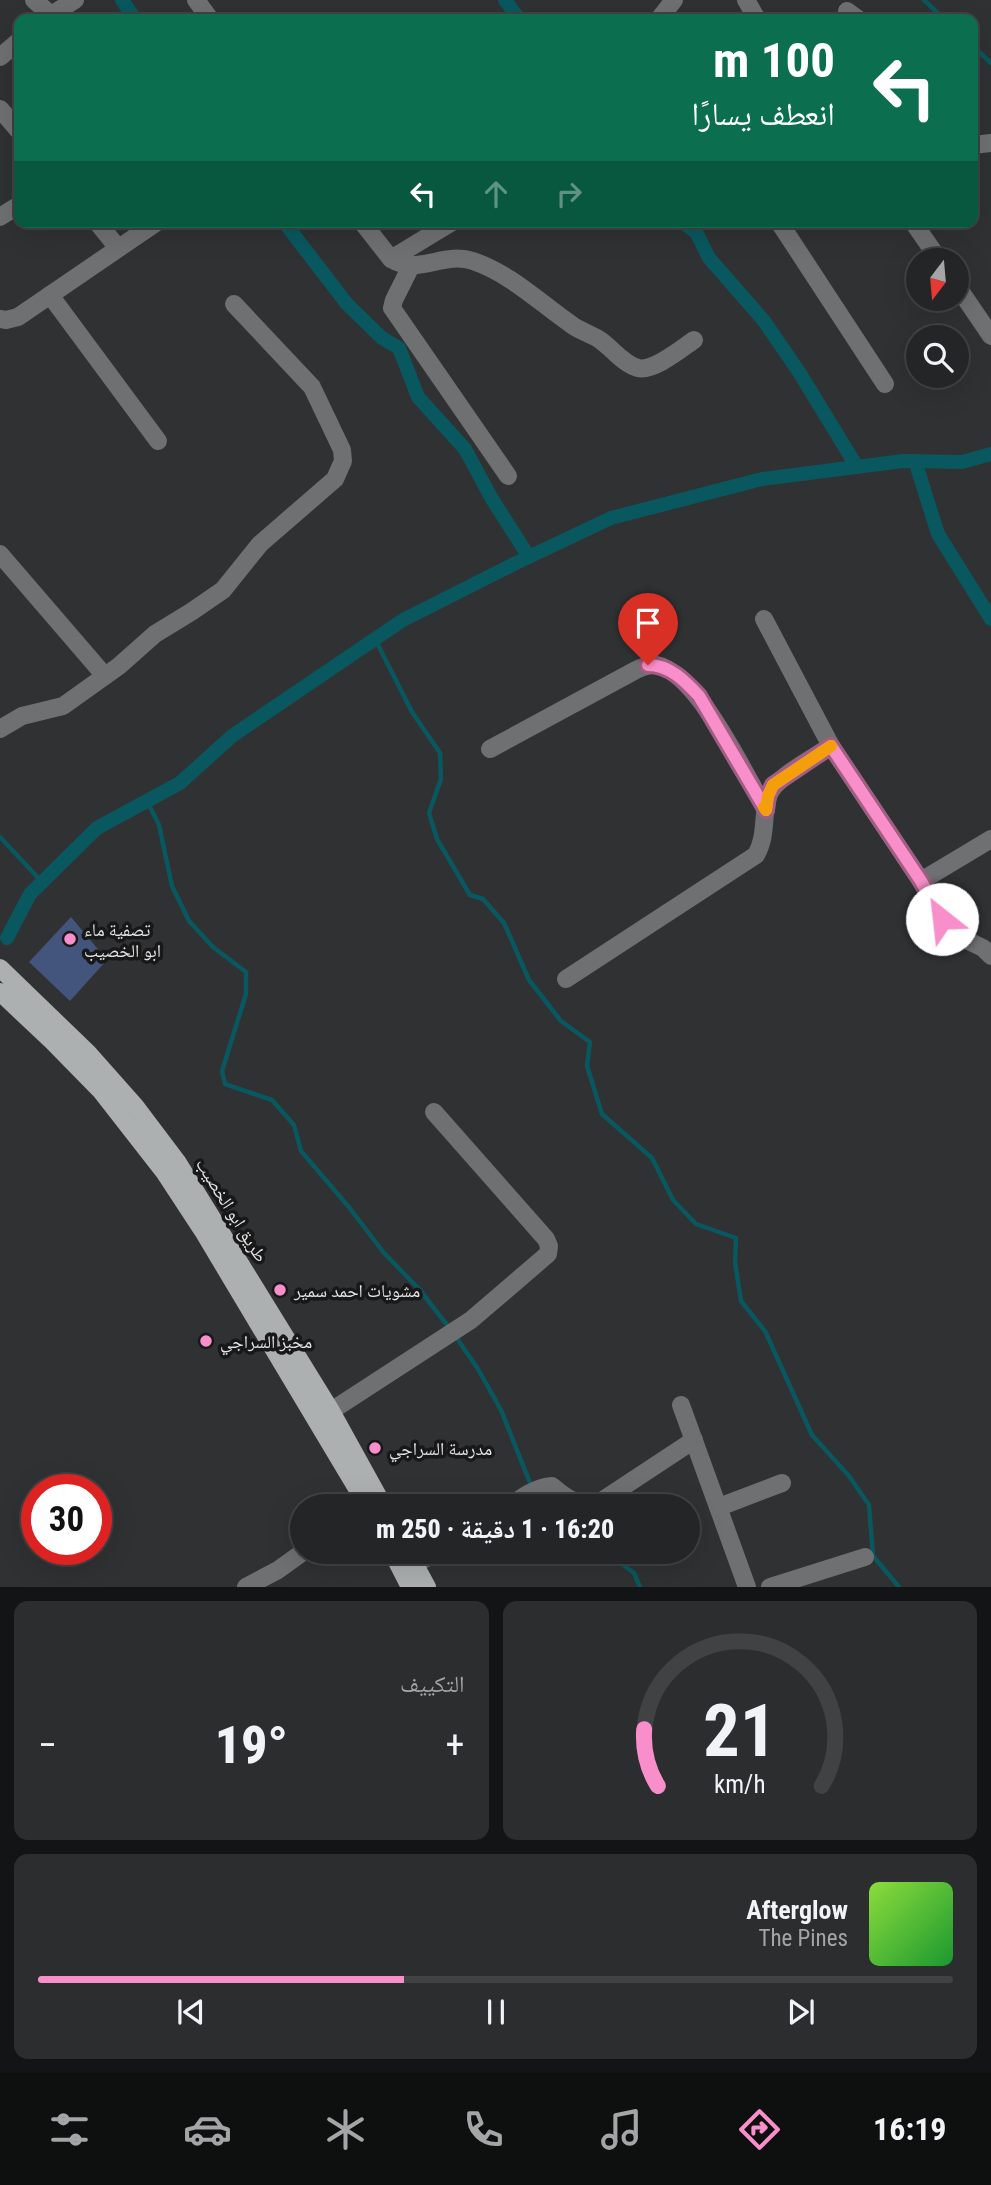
<!DOCTYPE html>
<html lang="ar">
<meta charset="utf-8">
<style>
:root{--surface:#232526;--page:#2b2d2e;--text:#f1f3f6;--muted:#a3a5a7;--line:#404243;--accent:#f98fca}
body{margin:0;font-family:"Roboto Condensed","Noto Naskh Arabic",sans-serif;background:var(--page);color:var(--text);direction:rtl;height:100vh;display:flex;flex-direction:column;font-size:26px;white-space:nowrap}
*{box-sizing:border-box;margin:0}
p{font-size:23px;color:var(--muted)}
.icon{flex:none;width:38px;height:38px;fill:none;stroke:currentColor;stroke-width:2;stroke-linecap:round;stroke-linejoin:round}
.map{position:relative;height:1587px;overflow:hidden;direction:ltr}
.details{display:flex;flex-direction:column;gap:14px;padding:14px;background:#131415;flex:1}
.details>*{flex:none}
.guide{position:absolute;left:14px;top:14px;width:964px;height:214px;border-radius:14px;box-shadow:0 7px 28px #0002,0 0 0 2px var(--line);direction:rtl;background:#0b6e4f;color:#fff;overflow:hidden}
.needle{width:46px;rotate:196deg}
.tools{position:absolute;left:906px;top:248px;display:grid;gap:14px}
.tools a{display:grid;place-items:center;width:63px;height:63px;border-radius:50%;background:var(--surface);box-shadow:0 7px 28px #0002,0 0 0 2px var(--line);font-size:35px}
.speed{position:absolute;left:21px;top:1474px;display:flex;gap:14px;font-size:35px;font-weight:700;text-align:center}
.speed>*{display:grid;place-content:center;width:91px;height:91px;border-radius:50%;background:var(--surface);box-shadow:0 7px 28px #0002,0 0 0 2px var(--line);line-height:1}
.speed .limit{border:10px solid #d22;background:#fff;color:#111}
.pin{position:absolute;display:grid;place-items:center;width:60px;height:60px;color:#fff;margin:-72px -30px;border-radius:50% 50% 50% 0;rotate:-45deg;box-shadow:0 0 7px #0007}
.pin .icon{rotate:45deg}
.me{position:absolute;width:77px;margin:-38px;rotate:331deg;stroke-linejoin:round;filter:drop-shadow(0 0 5px #0008)}
.turn{display:flex;align-items:center;gap:24px;height:147px;padding:0 28px;font-size:32px}
.turn .icon{width:91px;height:91px;stroke-width:2.5}
.turn b{display:block;font-size:49px;line-height:60px}
.lanes{display:flex;align-items:center;height:66px;padding:0 28px;background:#0003;justify-content:center;gap:35px;direction:ltr}
.lanes .off{opacity:.35}
.big{font-size:52px;font-weight:800;line-height:1.1}
.details .widget{flex:1;display:flex;flex-direction:column;justify-content:center;gap:10px;min-width:0;padding:0 24px;border-radius:14px;background:var(--page)}
.details .dial{align-items:center;gap:0}
.dial svg{height:182px;overflow:visible;fill:none;stroke:var(--line);stroke-width:7;stroke-linecap:round;text-anchor:middle}
.dial text{fill:var(--text);stroke:none}
.song{display:flex;align-items:center;gap:21px}
.cover{width:84px;height:84px;border-radius:10px;background:linear-gradient(135deg,hsl(90 70% 55%),hsl(130 70% 35%))}
.played{height:7px;border-radius:4px;background:linear-gradient(90deg,var(--accent) 40%,var(--line) 40%)}
.keys{display:flex;justify-content:space-around;direction:ltr}
.heat{display:flex;justify-content:space-between;align-items:center;font-size:38px;direction:ltr}
.details .tiles{flex:1;display:grid;gap:14px;grid-template-columns:1fr 1fr}
.widget:last-child{grid-column:span 2}
.trip{position:absolute;left:290px;top:1494px;width:410px;height:70px;border-radius:35px;background:var(--surface);box-shadow:0 7px 28px #0002,0 0 0 2px var(--line);font-weight:800;line-height:70px;text-align:center;direction:rtl}
.tab-bar{display:flex;height:112px;justify-content:space-around;align-items:center;background:#0e0f0f;color:var(--muted)}
.tab-bar .icon{width:49px;height:49px}
.tab-bar .on{color:var(--accent)}
.tab-bar b{font-size:32px;color:var(--text)}
.map>svg:first-child{display:block}
</style>
<div class="map">
<svg width="991" height="1587" viewBox="0 0 991 1587">
<rect width="100%" height="100%" fill="#2f3133"/>
<g fill="none" stroke-linecap="round" stroke-linejoin="round">
<g stroke="#09585f" stroke-width="4.5">
<path d="M924 0 944 19"/>
<path d="M973 46 991 63"/>
<path d="M375 639 412 712 440 753 441 779 429 813 437 839 470 895 483 899 504 923 529 980 561 1021 590 1042 587 1066 602 1114 652 1158 673 1200 696 1224 736 1238 735 1262 741 1301 765 1331 812 1435 849 1476 869 1505 873 1556 899 1587"/>
<path d="M147 801 159 825 172 886 189 921 213 947 246 972V994L222 1071 225 1084 272 1100 294 1125 301 1151 348 1206 384 1253 419 1289 451 1330"/>
<path d="M0 837 42 882"/>
<path d="M456 1337 478 1369 501 1410 532 1488"/>
<path d="M536 1496 541 1507"/>
<path d="M606 1552 634 1573 640 1587"/>
</g>
<g stroke="#09585f" stroke-width="14">
<path d="M122 0 135 19"/>
<path d="M505 0 519 19"/>
<path d="M284 222 347 304 382 338 399 348 418 397 465 449 492 499 529 557"/>
<path d="M682 222 696 232 709 258 764 321 799 372 857 467"/>
<path d="M915 461 938 534 991 619"/>
<path d="M7 938 30 894 97 828 180 783 232 736 403 620 516 563 611 518 762 479 903 461 962 462 991 454"/>
</g>
</g>
<path fill="#44557d" d="M71 917 107 960 70 1001 29 962Z"/>
<g fill="none" stroke-linecap="round" stroke-linejoin="round">
<g stroke="#6f7071" stroke-width="18">
<path d="M34 0 51 15"/>
<path d="M196 0 210 19"/>
<path d="M746 0 757 19"/>
<path d="M847 11 858 19"/>
<path d="M45 19 75 0"/>
<path d="M659 19 674 0"/>
<path d="M0 57 19 41"/>
<path d="M0 109 19 131"/>
<path d="M973 145 991 143"/>
<path d="M0 217 19 205"/>
<path d="M97 222 118 248"/>
<path d="M362 222 391 259 452 222"/>
<path d="M779 222 885 384"/>
<path d="M913 222 940 261"/>
<path d="M391 259C418 276 443 251 473 261 511 274 540 303 572 325 580 331 591 334 600 340 613 349 623 364 638 368 653 372 681 349 694 340"/>
<path d="M411 266 394 300 392 308 508 476"/>
<path d="M957 286 991 336"/>
<path d="M50 295 158 441"/>
<path d="M0 319 6 320 18 317 157 222"/>
<path d="M0 554 105 676"/>
<path d="M764 619 831 746 921 881 942 919 960 937 983 948 991 956"/>
<path d="M0 729 22 716 63 706 119 666 155 634 191 612 223 590 260 544 335 479 343 461 342 450 312 387 234 304"/>
<path d="M490 749 636 670C643 667 649 664 657 665 698 674 744 773 766 810"/>
<path d="M921 881 991 839"/>
<path d="M566 979 756 855C767 836 762 817 768 797 773 778 815 757 831 746"/>
<path d="M681 1405 747 1587"/>
<path d="M331 1411 471 1320 548 1254 549 1246 546 1239 434 1112"/>
<path d="M509 1507C521 1498 536 1487 552 1486 566 1498 577 1506 597 1504L694 1440"/>
<path d="M719 1507 782 1483"/>
<path d="M415 1564 437 1552"/>
<path d="M246 1587 278 1570 303 1552"/>
<path d="M770 1587 865 1557"/>
</g>
<g stroke="#adb0b1" stroke-width="18">
<path d="M0 968 88 1053 135 1106 178 1163 331 1411 384 1507"/>
<path d="M0 992 52 1041 101 1091 165 1173 203 1231 368 1507"/>
<path d="M392 1552 410 1587"/>
<path d="M408 1552 427 1587"/>
</g>
</g>
<g fill="none" stroke-linecap="round" stroke-linejoin="round">
<g stroke="#a25d83" stroke-width="18">
<path id="route" d="M648 665C670 665 685 681 699 696L766 810 768 796 773 785 831 746 921 881 942 919"/>
</g>
<use href="#route" stroke="#f98fca" stroke-width="12"/>
<path stroke="#f59e0b" stroke-width="12" d="M764 807 766 810 768 796 773 785 831 746"/>
</g>
<g fill="#f98fca" stroke="#181819" stroke-width="2.5">
<circle cx="70" cy="939" r="7"/>
<circle cx="280" cy="1290" r="7"/>
<circle cx="206" cy="1341" r="7"/>
<circle cx="375" cy="1448" r="7"/>
</g>
<g text-anchor="middle" dominant-baseline="central" stroke-width="7" stroke-linejoin="round" paint-order="stroke">
<g font-size="18" fill="#e3e4e6" stroke="#181819" text-anchor="start">
<text x="84" y="929">تصفية ماء<tspan x="84" dy="21">ابو الخصيب</tspan></text>
<text x="294" y="1290">مشويات احمد سمير</text>
<text x="220" y="1341">مخبز السراجي</text>
<text x="389" y="1448">مدرسة السراجي</text>
</g>
<g font-size="18" fill="#e3e4e6" stroke="#181819">
<text transform="translate(232 1210) rotate(58)">طريق ابو الخصيب</text>
</g>
</g>
</svg>
<div class="tools">
<a><svg class="needle" viewBox="-14 -14 28 28"><path d="M0-13l5 13h-10z" fill="#e53935"/><path d="M0 13l5-13h-10z" fill="#a3a5a7"/></svg></a>
<a><svg class="icon" aria-label="search" viewBox="0 0 24 24"><circle cx="10" cy="10" r="6"/><path d="M15 15l6 6"/></svg></a>
</div>
<div class="speed"><div class="limit">30</div></div>
<div class="pin" style="left:648px;top:665px;background:#d93025"><svg class="icon" aria-label="arrive" viewBox="0 0 24 24"><path d="M6 21V4h12l-3 4 3 4H6"/></svg></div>
<svg class="me" style="left:942px;top:919px" viewBox="-20 -20 40 40"><circle r="19" fill="#fff"/><path d="M0-13L10 11 0 6-10 11z" fill="#f98fca"/></svg>
<div class="trip">16:20 · 1 دقيقة · 250 m</div>
<div class="guide">
<div class="turn"><svg class="icon" aria-label="left" viewBox="0 0 24 24"><path d="M17 20v-9H6M10 6l-5 5 5 5"/></svg><div><b>100 m</b>انعطف يسارًا</div></div>
<div class="lanes"><svg class="icon" aria-label="left" viewBox="0 0 24 24"><path d="M17 20v-9H6M10 6l-5 5 5 5"/></svg><svg class="icon off" aria-label="ahead" viewBox="0 0 24 24"><path d="M12 20V5M6 11l6-6 6 6"/></svg><svg class="icon off" aria-label="right" viewBox="0 0 24 24"><path d="M7 20v-9h11M14 6l5 5-5 5"/></svg></div>
</div>
</div>
<section class="details">
<div class="tiles">
<div class="widget dial"><svg viewBox="0 0 100 80">
<path d="M14 69A42 42 0 1 1 86 69"/>
<path d="M14 69A42 42 0 0 1 8 44" stroke="#f98fca"/>
<text x="50" y="56" font-size="32" font-weight="700">21</text>
<text x="50" y="72" font-size="11">km/h</text>
</svg></div>
<div class="widget"><p>التكييف</p>
<div class="heat"><a>−</a><b class="big">19°</b><a>+</a></div>
</div>
<div class="widget">
<div class="song"><i class="cover"></i><div><b>Afterglow</b><p>The Pines</p></div></div>
<div class="played"></div>
<div class="keys"><svg class="icon" aria-label="previous" viewBox="0 0 24 24"><path d="M18 5L8 12l10 7zM5 5v14"/></svg><svg class="icon" aria-label="pause" viewBox="0 0 24 24"><path d="M8 5v14M16 5v14"/></svg><svg class="icon" aria-label="next" viewBox="0 0 24 24"><path d="M6 5l10 7-10 7zM19 5v14"/></svg></div>
</div>
</div>
</section>
<nav class="tab-bar">
<b>16:19</b>
<svg class="icon on" aria-label="directions" viewBox="0 0 24 24"><path d="M12 3l9 9-9 9-9-9zM9 14v-3h6M13 9l2 2-2 2"/></svg>
<svg class="icon" aria-label="music" viewBox="0 0 24 24"><path d="M9 18V5l10-2v13"/><circle cx="6" cy="18" r="3"/><circle cx="16" cy="16" r="3"/></svg>
<svg class="icon" aria-label="phone" viewBox="0 0 24 24"><path d="M5 4h4l2 5-3 2q2 4 5 5l2-3 5 2v4C11 20 4 13 5 4z"/></svg>
<svg class="icon" aria-label="climate" viewBox="0 0 24 24"><path d="M12 3v18M4 7l16 10M4 17L20 7"/></svg>
<svg class="icon" aria-label="car" viewBox="0 0 24 24"><path d="M5 17H2v-5l4-1 3-4h7l3 4 3 1v5h-3M9 17h6M6 11h13"/><circle cx="7" cy="17" r="2"/><circle cx="17" cy="17" r="2"/></svg>
<svg class="icon" aria-label="filters" viewBox="0 0 24 24"><path d="M4 7h16M4 17h16"/><circle cx="9" cy="7" r="2"/><circle cx="15" cy="17" r="2"/></svg>
</nav>
